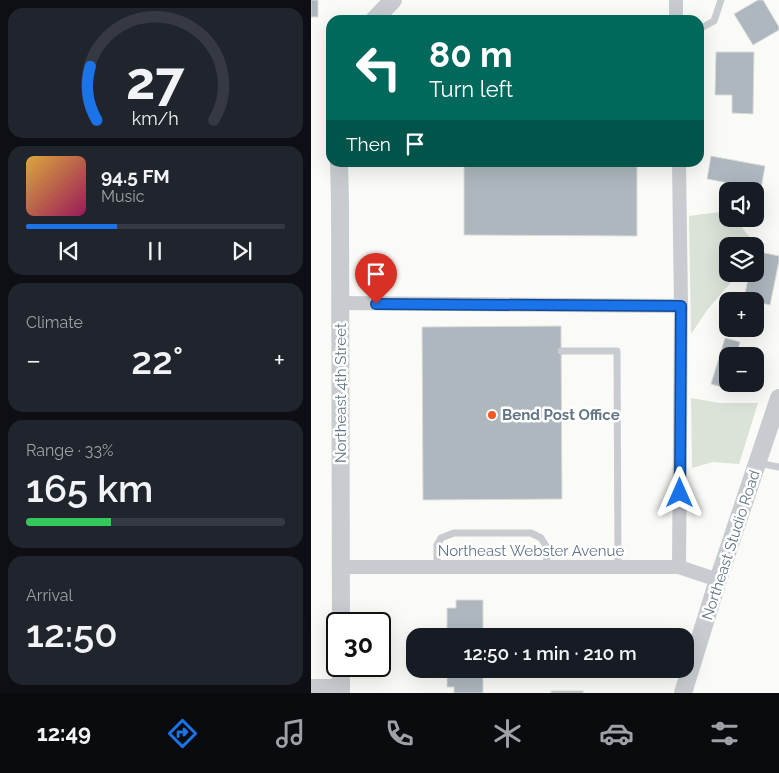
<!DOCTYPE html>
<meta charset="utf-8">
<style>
:root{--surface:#171b24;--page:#20242c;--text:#f1f3f6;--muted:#9ea1a6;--line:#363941;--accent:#1a73e8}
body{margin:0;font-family:Raleway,sans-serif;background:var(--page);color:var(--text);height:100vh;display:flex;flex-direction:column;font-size:19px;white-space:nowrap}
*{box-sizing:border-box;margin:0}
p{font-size:16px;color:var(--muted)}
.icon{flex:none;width:28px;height:28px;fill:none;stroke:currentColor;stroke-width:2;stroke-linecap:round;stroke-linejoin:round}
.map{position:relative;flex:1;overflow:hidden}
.side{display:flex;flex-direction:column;gap:8px;padding:8px;background:#0d0f14;width:311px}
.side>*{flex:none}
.top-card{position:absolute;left:15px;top:15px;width:378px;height:152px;border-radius:15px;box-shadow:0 5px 20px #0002;background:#00695c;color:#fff;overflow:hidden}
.fabs{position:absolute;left:408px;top:182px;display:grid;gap:10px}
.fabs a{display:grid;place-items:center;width:45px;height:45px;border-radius:10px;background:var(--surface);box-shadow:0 5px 20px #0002;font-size:25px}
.speed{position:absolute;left:15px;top:612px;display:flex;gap:10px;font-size:25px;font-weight:700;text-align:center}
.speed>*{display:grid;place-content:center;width:65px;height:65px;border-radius:50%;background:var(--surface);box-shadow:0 5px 20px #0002;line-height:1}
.speed .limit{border:2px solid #111;border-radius:8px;background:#fff;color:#111}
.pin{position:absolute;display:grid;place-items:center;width:42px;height:42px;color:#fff;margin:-51px -21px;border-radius:50% 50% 50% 0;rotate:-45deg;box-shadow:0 0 5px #0007}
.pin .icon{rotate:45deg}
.me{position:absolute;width:55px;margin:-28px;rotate:0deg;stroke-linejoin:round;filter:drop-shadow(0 0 4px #0008)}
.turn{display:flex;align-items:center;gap:18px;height:105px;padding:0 20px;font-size:22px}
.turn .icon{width:65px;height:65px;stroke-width:2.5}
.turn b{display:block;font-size:35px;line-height:42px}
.then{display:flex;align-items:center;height:48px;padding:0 20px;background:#0003;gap:10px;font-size:19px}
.big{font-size:38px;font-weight:600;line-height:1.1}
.side .tile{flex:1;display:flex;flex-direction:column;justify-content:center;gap:8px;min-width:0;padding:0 18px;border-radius:15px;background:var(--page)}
.side .dial{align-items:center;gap:0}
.dial svg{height:130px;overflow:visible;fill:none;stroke:var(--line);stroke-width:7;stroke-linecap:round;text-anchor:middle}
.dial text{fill:var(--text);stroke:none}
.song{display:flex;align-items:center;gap:15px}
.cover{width:60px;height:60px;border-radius:8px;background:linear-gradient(135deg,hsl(40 70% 55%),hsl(330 70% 35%))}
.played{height:5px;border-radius:2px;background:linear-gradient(90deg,var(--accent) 35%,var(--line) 35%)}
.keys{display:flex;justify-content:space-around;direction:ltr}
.heat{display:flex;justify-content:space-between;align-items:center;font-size:28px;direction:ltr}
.charge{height:8px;border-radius:4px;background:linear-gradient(90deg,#34c759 33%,var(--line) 0)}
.trip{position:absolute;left:95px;top:628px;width:288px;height:50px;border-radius:15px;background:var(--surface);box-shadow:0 5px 20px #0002;font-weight:600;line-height:50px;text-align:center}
.dock{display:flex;height:80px;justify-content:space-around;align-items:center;background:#090b0e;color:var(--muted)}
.dock .icon{width:35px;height:35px}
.dock .on{color:var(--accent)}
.dock b{font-size:22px;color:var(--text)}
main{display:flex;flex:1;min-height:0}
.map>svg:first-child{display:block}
</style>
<main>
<section class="side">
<div class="tile dial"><svg viewBox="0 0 100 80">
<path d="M14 69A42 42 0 1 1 86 69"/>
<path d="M14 69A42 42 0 0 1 10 36" stroke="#1a73e8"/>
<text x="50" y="56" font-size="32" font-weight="700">27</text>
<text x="50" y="72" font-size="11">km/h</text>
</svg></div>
<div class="tile">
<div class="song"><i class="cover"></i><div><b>94.5 FM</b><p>Music</p></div></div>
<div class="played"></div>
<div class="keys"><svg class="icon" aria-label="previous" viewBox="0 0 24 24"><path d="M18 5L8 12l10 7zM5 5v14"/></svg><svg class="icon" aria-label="pause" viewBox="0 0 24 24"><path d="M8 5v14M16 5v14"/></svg><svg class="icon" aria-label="next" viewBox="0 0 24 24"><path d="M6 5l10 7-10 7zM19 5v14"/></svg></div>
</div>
<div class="tile"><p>Climate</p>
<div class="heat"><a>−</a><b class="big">22°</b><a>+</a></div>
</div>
<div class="tile"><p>Range · 33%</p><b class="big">165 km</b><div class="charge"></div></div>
<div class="tile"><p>Arrival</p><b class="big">12:50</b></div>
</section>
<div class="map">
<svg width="468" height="693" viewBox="0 0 468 693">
<rect width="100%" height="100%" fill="#fafaf7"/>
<g fill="#dbe2d8">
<path d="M416 211V219H424L440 239 438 246H416V274H427L396 310 380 334 378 216Z"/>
<path d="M380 398 409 403H447L428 464 402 462 381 468Z"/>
</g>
<g fill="#adb7bd" stroke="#dcdcda">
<rect x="0" y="0" width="7" height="17"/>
<path d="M447 0H452L468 27V30L442 45 423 14Z"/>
<path d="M405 52H443L442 114 421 113V95H404Z"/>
<path d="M400 156 454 166 450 189 396 179Z"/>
<path d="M153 162H326V236L153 235Z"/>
<path d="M444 251 468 256V261L459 305 433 299 438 274H444Z"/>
<path d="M250 326 251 499 112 500 111 327Z"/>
<path d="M414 338 429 342 426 352 435 355V356H416V384H426L424 391 400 384Z"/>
<path d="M145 600H172V636H136V608H145Z"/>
<path d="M136 669H172V693H143V687H136Z"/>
<rect x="240" y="691" width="32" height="2"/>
</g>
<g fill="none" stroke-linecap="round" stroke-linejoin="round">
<g stroke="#c8ccd0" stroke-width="7">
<path d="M388 27H392L403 21 410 0"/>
<path d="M250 351H306L307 567"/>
<path d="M447 463 468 467"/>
<path d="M126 567V545L130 538 143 533H220L230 538 235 546 236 567"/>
</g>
<g stroke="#c8ccd0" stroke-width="14">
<path d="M365 0V20"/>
<path d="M368 162 370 306 368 567"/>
<path d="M30 303 370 306"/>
<path d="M30 567H368L407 580"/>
<path d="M0 686H30"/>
</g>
<g stroke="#c8ccd0" stroke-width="18">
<path d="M63 20 82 0"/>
<path d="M28 162 29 202 30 624"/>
<path d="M30 693V666"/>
<path d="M372 693 407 580 468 398"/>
</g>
</g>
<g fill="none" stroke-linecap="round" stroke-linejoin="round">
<g stroke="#114b97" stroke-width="12">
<path id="route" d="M65 304 370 306 369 493"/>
</g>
<use href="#route" stroke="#1a73e8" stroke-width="9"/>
</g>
<circle fill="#f25720" stroke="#fff" stroke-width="2" cx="181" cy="415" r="5"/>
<g text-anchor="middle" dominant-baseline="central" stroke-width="5" stroke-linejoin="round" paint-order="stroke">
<g font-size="15" fill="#627585" stroke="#fff">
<text transform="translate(30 393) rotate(-90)">Northeast 4th Street</text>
<text transform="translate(420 545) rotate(-72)">Northeast Studio Road</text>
<text x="220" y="551">Northeast Webster Avenue</text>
</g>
<g font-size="15" font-weight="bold" fill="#627585" stroke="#fff" text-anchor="start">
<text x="191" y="415">Bend Post Office</text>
</g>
</g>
</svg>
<div class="fabs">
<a><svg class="icon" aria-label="sound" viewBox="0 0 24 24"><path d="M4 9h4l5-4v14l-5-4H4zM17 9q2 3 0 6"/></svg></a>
<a><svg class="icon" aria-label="layers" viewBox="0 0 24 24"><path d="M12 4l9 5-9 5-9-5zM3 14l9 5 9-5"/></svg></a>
<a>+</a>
<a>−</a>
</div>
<div class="speed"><div class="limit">30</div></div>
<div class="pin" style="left:65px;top:304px;background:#d93025"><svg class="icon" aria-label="arrive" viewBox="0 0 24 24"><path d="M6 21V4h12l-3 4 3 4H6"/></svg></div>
<svg class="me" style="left:369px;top:493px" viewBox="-20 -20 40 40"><path d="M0-17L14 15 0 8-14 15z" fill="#1a73e8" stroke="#fff" stroke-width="4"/></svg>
<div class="trip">12:50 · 1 min · 210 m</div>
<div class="top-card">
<div class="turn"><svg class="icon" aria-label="left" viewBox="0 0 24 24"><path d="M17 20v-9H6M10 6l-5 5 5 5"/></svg><div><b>80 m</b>Turn left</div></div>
<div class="then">Then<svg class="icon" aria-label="arrive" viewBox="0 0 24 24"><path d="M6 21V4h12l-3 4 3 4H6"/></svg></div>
</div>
</div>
</main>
<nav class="dock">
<b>12:49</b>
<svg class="icon on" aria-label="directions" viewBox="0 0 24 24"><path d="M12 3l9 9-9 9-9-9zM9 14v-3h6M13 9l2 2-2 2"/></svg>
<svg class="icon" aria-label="music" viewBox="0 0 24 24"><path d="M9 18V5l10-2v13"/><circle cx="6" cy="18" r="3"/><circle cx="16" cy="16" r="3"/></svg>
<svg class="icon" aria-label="phone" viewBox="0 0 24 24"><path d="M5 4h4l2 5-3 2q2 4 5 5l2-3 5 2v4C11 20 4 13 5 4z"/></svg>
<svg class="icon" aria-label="climate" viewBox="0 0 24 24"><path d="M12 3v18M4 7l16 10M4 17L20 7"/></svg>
<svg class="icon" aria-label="car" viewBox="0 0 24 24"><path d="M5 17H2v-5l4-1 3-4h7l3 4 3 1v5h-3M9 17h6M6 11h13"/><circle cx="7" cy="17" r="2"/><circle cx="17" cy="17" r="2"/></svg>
<svg class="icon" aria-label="filters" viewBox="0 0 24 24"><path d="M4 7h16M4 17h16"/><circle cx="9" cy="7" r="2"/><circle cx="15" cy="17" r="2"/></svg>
</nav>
